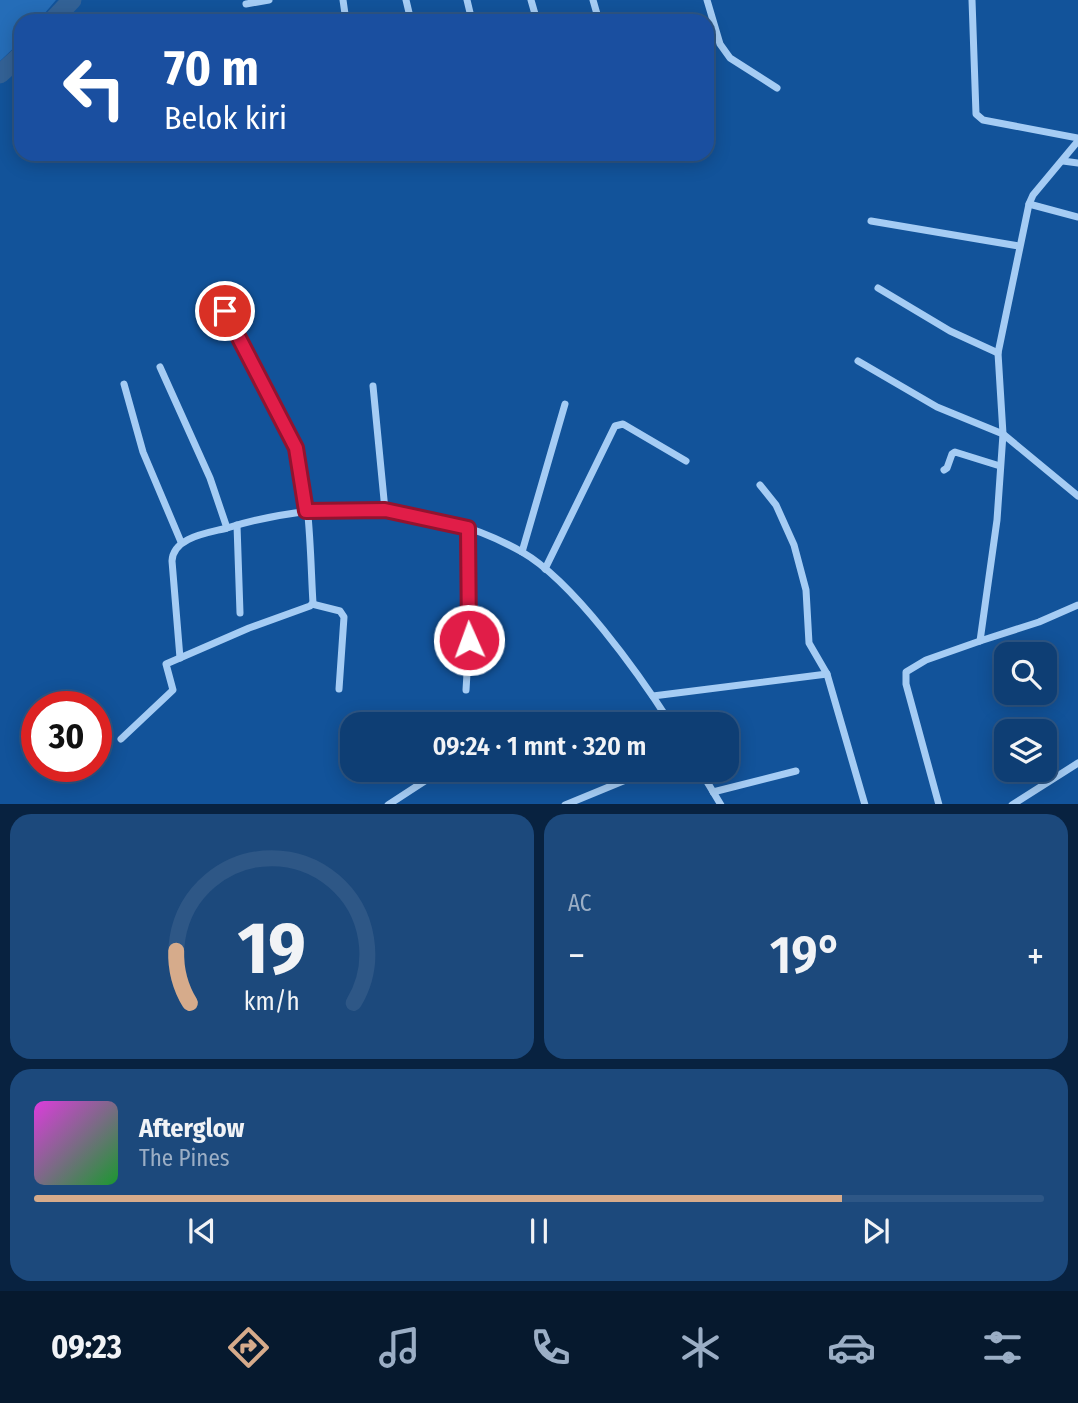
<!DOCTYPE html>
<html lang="id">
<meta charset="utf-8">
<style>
:root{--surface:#0e3e74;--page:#1c497c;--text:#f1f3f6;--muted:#9baec5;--line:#2e5786;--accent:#d6ab8b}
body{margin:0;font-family:"Fira Sans Condensed",sans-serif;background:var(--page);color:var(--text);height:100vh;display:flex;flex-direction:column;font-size:26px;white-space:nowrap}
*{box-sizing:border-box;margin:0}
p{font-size:23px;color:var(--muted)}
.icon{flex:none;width:38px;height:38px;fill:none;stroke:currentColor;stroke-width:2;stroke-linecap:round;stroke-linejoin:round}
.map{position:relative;height:804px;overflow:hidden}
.drawer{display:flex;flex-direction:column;gap:10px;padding:10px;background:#082240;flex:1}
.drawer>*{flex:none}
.top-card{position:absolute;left:14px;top:14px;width:700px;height:147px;border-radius:21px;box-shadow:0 4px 18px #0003,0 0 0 2px var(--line);background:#1a4fa0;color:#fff;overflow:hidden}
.tools{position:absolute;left:994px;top:642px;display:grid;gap:14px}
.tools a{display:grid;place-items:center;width:63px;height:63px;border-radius:14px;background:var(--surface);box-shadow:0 4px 18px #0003,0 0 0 2px var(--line);font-size:35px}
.speed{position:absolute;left:21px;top:691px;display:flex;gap:14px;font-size:35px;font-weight:700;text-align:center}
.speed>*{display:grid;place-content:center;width:91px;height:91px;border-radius:50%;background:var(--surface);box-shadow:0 4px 18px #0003,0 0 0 2px var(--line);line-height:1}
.speed .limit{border:10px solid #d22;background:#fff;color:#111}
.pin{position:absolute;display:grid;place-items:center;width:60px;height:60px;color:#fff;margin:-30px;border:4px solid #fff;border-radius:50%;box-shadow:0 2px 7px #0007}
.me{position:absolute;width:77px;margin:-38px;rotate:358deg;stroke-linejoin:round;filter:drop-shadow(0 0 5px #0008)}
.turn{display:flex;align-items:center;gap:24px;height:147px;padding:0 35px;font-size:32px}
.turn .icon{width:91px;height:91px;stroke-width:2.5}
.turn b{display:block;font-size:49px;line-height:60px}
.big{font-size:52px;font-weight:600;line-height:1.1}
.drawer .widget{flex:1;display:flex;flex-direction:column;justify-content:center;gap:10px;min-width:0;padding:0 24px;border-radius:21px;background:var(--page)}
.drawer .dial{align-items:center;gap:0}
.dial svg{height:182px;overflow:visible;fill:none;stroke:var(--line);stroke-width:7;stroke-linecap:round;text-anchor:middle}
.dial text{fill:var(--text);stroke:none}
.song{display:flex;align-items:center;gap:21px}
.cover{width:84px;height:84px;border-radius:10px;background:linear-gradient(135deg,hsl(300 70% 55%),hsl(130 70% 35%))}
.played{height:7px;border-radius:4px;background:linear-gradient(90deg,var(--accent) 80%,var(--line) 80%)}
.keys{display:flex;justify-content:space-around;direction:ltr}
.heat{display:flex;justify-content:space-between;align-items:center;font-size:38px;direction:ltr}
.drawer .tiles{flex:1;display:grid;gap:10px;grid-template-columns:1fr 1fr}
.widget:last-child{grid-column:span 2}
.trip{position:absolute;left:340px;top:712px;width:399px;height:70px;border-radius:21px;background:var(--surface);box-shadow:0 4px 18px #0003,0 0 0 2px var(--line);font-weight:600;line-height:70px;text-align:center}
.dock{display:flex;height:112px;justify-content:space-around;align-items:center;background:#06192e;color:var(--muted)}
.dock .icon{width:49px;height:49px}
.dock .on{color:var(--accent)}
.dock b{font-size:32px;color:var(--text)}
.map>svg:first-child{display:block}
</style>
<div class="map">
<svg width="1078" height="805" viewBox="0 0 1078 805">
<rect width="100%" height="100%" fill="#12539a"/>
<path fill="#256db8" d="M0 0H56L38 21H21V41L0 61Z"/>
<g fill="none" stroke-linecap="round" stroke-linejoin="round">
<g stroke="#336296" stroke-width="19">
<path d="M52 21 72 0"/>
<path d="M0 74 21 55"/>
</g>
<g stroke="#a5ccf4" stroke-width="7">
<path d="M343 0 346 21"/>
<path d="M406 0 411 21"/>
<path d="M467 0 472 21"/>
<path d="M531 0 537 21"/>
<path d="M593 0 599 21"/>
<path d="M707 0 720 44 730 58 777 88"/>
<path d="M972 0 976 114 983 120 1078 138"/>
<path d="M246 4 269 0"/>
<path d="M1063 161 1078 163"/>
<path d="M1029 204 1078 217"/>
<path d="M871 221 1019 246"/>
<path d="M878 288 950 331 998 353"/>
<path d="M858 361 937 407 1003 434 1078 496"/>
<path d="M160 367 210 478 227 528"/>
<path d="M124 384 143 452 181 542"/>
<path d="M373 386 385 510"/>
<path d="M944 470 947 468 952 454 955 452 1000 466"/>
<path d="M760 485 776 505 794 545 806 590 809 643 827 674 865 805"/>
<path d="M237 525 240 613"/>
<path d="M522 552 565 404"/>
<path d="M545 569 615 426 623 424 686 461"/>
<path d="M312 604 340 611 344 617 339 689"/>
<path d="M980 641 1039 622 1078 605"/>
<path d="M180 658 172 561C173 537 208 533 227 528 321 499 434 502 522 552 573 581 639 674 671 724"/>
<path d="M466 690 469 640 468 528"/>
<path d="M653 696 827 674"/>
<path d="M121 739 173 690 166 664 249 628 310 606 313 603C310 558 311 479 291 440L225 311"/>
<path d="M700 770 721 805"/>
<path d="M713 792 796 771"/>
<path d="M388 805 434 775"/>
<path d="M565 805 650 770"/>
<path d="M939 805 906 684V672L926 660 980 641 997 520 1003 434 998 353 1029 204 1033 195 1078 141"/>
<path d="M1012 805 1078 763"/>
</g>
</g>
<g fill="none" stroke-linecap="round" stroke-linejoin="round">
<g stroke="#92132f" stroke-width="18">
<path id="route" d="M225 311 296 448 306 511 385 510 468 528 469 640"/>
</g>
<use href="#route" stroke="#e11d48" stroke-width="12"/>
</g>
</svg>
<div class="tools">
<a><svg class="icon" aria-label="search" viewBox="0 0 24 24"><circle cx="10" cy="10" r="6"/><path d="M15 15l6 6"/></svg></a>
<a><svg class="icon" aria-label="layers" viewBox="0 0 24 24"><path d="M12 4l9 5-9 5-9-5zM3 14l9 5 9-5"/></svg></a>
</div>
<div class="speed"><div class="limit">30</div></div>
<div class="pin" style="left:225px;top:311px;background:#d93025"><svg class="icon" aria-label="arrive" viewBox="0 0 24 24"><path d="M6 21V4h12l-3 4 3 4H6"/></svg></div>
<svg class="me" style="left:469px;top:640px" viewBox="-20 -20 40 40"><circle r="17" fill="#e11d48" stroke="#fff" stroke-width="3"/><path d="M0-11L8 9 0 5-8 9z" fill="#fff"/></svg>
<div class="trip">09:24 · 1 mnt · 320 m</div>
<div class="top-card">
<div class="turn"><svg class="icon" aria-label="left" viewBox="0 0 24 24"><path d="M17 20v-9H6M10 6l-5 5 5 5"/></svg><div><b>70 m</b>Belok kiri</div></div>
</div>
</div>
<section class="drawer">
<div class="tiles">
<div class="widget dial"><svg viewBox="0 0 100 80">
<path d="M14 69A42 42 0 1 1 86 69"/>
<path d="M14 69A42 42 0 0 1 8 46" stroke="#d6ab8b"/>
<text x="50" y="56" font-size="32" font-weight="700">19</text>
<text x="50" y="72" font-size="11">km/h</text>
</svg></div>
<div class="widget"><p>AC</p>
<div class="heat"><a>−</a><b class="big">19°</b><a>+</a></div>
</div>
<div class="widget">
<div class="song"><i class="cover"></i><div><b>Afterglow</b><p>The Pines</p></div></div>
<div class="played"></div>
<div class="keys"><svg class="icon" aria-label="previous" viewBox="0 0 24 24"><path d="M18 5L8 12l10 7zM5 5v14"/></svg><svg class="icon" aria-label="pause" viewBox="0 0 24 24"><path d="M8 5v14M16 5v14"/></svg><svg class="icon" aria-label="next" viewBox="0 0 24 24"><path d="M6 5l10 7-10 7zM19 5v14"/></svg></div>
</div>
</div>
</section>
<nav class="dock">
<b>09:23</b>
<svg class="icon on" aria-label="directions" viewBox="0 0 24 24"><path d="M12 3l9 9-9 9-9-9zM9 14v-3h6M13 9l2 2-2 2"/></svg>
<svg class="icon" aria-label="music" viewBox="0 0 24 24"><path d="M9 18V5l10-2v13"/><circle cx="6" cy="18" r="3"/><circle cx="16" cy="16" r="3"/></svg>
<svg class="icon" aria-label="phone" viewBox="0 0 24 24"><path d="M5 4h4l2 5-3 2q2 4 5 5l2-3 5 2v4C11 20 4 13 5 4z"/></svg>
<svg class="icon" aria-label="climate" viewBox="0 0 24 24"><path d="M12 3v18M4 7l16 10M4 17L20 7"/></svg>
<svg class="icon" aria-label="car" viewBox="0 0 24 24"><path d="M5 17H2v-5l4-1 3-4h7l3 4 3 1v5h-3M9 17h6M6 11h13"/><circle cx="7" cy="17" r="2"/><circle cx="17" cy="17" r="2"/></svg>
<svg class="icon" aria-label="filters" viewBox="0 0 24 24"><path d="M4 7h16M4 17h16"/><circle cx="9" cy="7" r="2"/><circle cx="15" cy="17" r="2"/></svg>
</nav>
